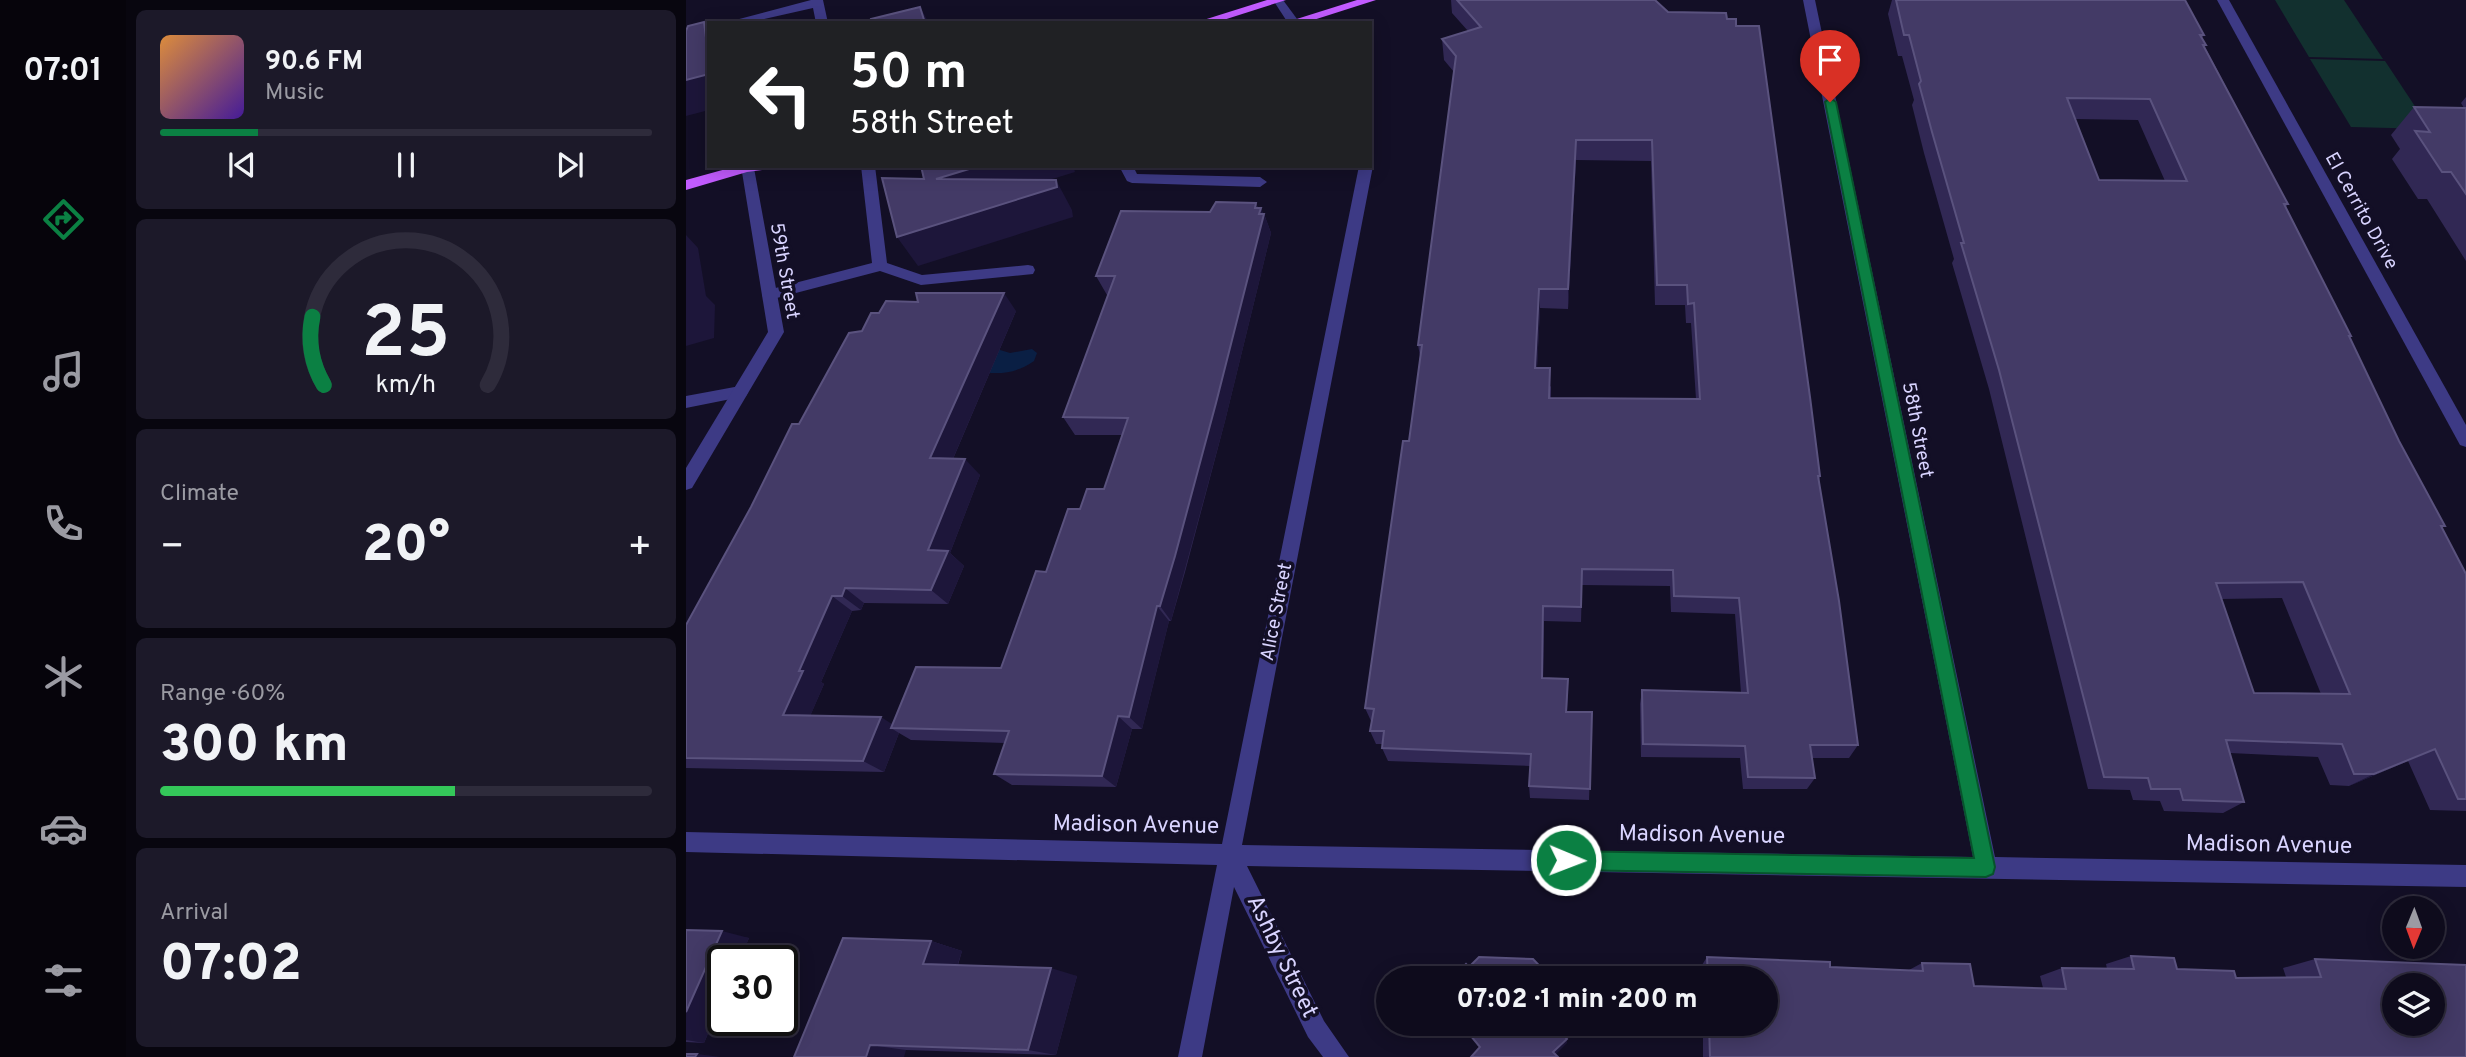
<!DOCTYPE html>
<meta charset="utf-8">
<style>
:root{--surface:#0e0b1c;--page:#1c1929;--text:#f1f3f6;--muted:#9b9ba3;--line:#2e2b3b;--accent:#0b8043}
body{margin:0;font-family:Overpass,sans-serif;background:var(--page);color:var(--text);height:100vh;display:flex;flex-direction:column;font-size:26px;white-space:nowrap}
*{box-sizing:border-box;margin:0}
p{font-size:23px;color:var(--muted)}
.icon{flex:none;width:38px;height:38px;fill:none;stroke:currentColor;stroke-width:2;stroke-linecap:round;stroke-linejoin:round}
.map{position:relative;flex:1;overflow:hidden}
.side{display:flex;flex-direction:column;gap:10px;padding:10px;background:#08060f;width:560px}
.side>*{flex:none}
.top-card{position:absolute;left:21px;top:21px;width:665px;height:147px;border-radius:0px;box-shadow:0 4px 18px #0003,0 0 0 2px var(--line);background:#202124;color:#fff;overflow:hidden}
.needle{width:46px;rotate:181deg}
.buttons{position:absolute;left:1696px;top:896px;display:grid;gap:14px}
.buttons a{display:grid;place-items:center;width:63px;height:63px;border-radius:50%;background:var(--surface);box-shadow:0 4px 18px #0003,0 0 0 2px var(--line);font-size:35px}
.speed{position:absolute;left:21px;top:945px;display:flex;gap:14px;font-size:35px;font-weight:700;text-align:center}
.speed>*{display:grid;place-content:center;width:91px;height:91px;border-radius:50%;background:var(--surface);box-shadow:0 4px 18px #0003,0 0 0 2px var(--line);line-height:1}
.speed .limit{border:4px solid #111;border-radius:10px;background:#fff;color:#111}
.pin{position:absolute;display:grid;place-items:center;width:60px;height:60px;color:#fff;margin:-72px -30px;border-radius:50% 50% 50% 0;rotate:-45deg;box-shadow:0 0 7px #0007}
.pin .icon{rotate:45deg}
.me{position:absolute;width:77px;margin:-38px;rotate:91deg;stroke-linejoin:round;filter:drop-shadow(0 0 5px #0008)}
.turn{display:flex;align-items:center;gap:24px;height:147px;padding:0 28px;font-size:32px}
.turn .icon{width:91px;height:91px;stroke-width:2.5}
.turn b{display:block;font-size:49px;line-height:60px}
.big{font-size:52px;font-weight:800;line-height:1.1}
.side .widget{flex:1;display:flex;flex-direction:column;justify-content:center;gap:10px;min-width:0;padding:0 24px;border-radius:10px;background:var(--page)}
.side .dial{align-items:center;gap:0}
.dial svg{height:182px;overflow:visible;fill:none;stroke:var(--line);stroke-width:7;stroke-linecap:round;text-anchor:middle}
.dial text{fill:var(--text);stroke:none}
.song{display:flex;align-items:center;gap:21px}
.cover{width:84px;height:84px;border-radius:10px;background:linear-gradient(135deg,hsl(30 70% 55%),hsl(260 70% 35%))}
.played{height:7px;border-radius:4px;background:linear-gradient(90deg,var(--accent) 20%,var(--line) 20%)}
.keys{display:flex;justify-content:space-around;direction:ltr}
.heat{display:flex;justify-content:space-between;align-items:center;font-size:38px;direction:ltr}
.charge{height:10px;border-radius:5px;background:linear-gradient(90deg,#34c759 60%,var(--line) 0)}
.trip{position:absolute;left:690px;top:966px;width:402px;height:70px;border-radius:35px;background:var(--surface);box-shadow:0 4px 18px #0003,0 0 0 2px var(--line);font-weight:800;line-height:70px;text-align:center}
main{display:flex;flex:1;min-height:0}
.dock{display:flex;flex-direction:column;width:126px;justify-content:space-around;align-items:center;background:#06040b;color:var(--muted)}
.dock .icon{width:49px;height:49px}
.dock .on{color:var(--accent)}
.dock b{font-size:32px;color:var(--text)}
.map>svg:first-child{display:block}
</style>
<main>
<nav class="dock">
<b>07:01</b>
<svg class="icon on" aria-label="directions" viewBox="0 0 24 24"><path d="M12 3l9 9-9 9-9-9zM9 14v-3h6M13 9l2 2-2 2"/></svg>
<svg class="icon" aria-label="music" viewBox="0 0 24 24"><path d="M9 18V5l10-2v13"/><circle cx="6" cy="18" r="3"/><circle cx="16" cy="16" r="3"/></svg>
<svg class="icon" aria-label="phone" viewBox="0 0 24 24"><path d="M5 4h4l2 5-3 2q2 4 5 5l2-3 5 2v4C11 20 4 13 5 4z"/></svg>
<svg class="icon" aria-label="climate" viewBox="0 0 24 24"><path d="M12 3v18M4 7l16 10M4 17L20 7"/></svg>
<svg class="icon" aria-label="car" viewBox="0 0 24 24"><path d="M5 17H2v-5l4-1 3-4h7l3 4 3 1v5h-3M9 17h6M6 11h13"/><circle cx="7" cy="17" r="2"/><circle cx="17" cy="17" r="2"/></svg>
<svg class="icon" aria-label="filters" viewBox="0 0 24 24"><path d="M4 7h16M4 17h16"/><circle cx="9" cy="7" r="2"/><circle cx="15" cy="17" r="2"/></svg>
</nav>
<section class="side">
<div class="widget">
<div class="song"><i class="cover"></i><div><b>90.6 FM</b><p>Music</p></div></div>
<div class="played"></div>
<div class="keys"><svg class="icon" aria-label="previous" viewBox="0 0 24 24"><path d="M18 5L8 12l10 7zM5 5v14"/></svg><svg class="icon" aria-label="pause" viewBox="0 0 24 24"><path d="M8 5v14M16 5v14"/></svg><svg class="icon" aria-label="next" viewBox="0 0 24 24"><path d="M6 5l10 7-10 7zM19 5v14"/></svg></div>
</div>
<div class="widget dial"><svg viewBox="0 0 100 80">
<path d="M14 69A42 42 0 1 1 86 69"/>
<path d="M14 69A42 42 0 0 1 9 39" stroke="#0b8043"/>
<text x="50" y="56" font-size="32" font-weight="700">25</text>
<text x="50" y="72" font-size="11">km/h</text>
</svg></div>
<div class="widget"><p>Climate</p>
<div class="heat"><a>−</a><b class="big">20°</b><a>+</a></div>
</div>
<div class="widget"><p>Range · 60%</p><b class="big">300 km</b><div class="charge"></div></div>
<div class="widget"><p>Arrival</p><b class="big">07:02</b></div>
</section>
<div class="map">
<svg width="1780" height="1057" viewBox="0 0 1780 1057">
<rect width="100%" height="100%" fill="#130f26"/>
<g fill="#12302f">
<path d="M1589 0H1658L1697 59 1623 57Z"/>
<path d="M1624 59 1699 61 1744 129 1665 127Z"/>
</g>
<path fill="#0a1f44" d="M304 347 324 353 346 349 351 353 348 361C329 374 312 375 290 371Z"/>
<g fill="none" stroke-linecap="round" stroke-linejoin="round">
<g fill="#3d3a85" fill-rule="evenodd">
<path d="M137 0 142 23H130L127 8 61 23H38L125 0Z"/>
<path d="M175 166H189L201 263 236 275 342 265 347 266 349 270 347 274 235 285 194 271 83 300 78 299 76 295 78 291 186 263Z"/>
<path d="M433 166H447L451 174 574 177 581 182 574 187 446 183 441 181Z"/>
<path d="M54 386 60 388 62 392 60 396 0 408V396Z"/>
</g>
<g fill="#3d3a85" fill-rule="evenodd">
<path d="M587 0H597L614 23H602Z"/>
<path d="M1117 0H1129L1309 857 1780 865V887L561 866 638 1021 663 1057H637L622 1037 548 887 516 1057H492L531 865 0 852V832L536 844 673 166H684V163L687 166 556 845 1287 857Z"/>
<path d="M1531 0H1543L1780 425V447L1774 445Z"/>
<path d="M55 166 68 168 98 332 6 488 0 490V468L82 332Z"/>
</g>
<g fill="#c25bff" fill-rule="evenodd">
<path d="M581 0H600L528 23H508Z"/>
<path d="M671 0H690L618 23H598Z"/>
<path d="M51 166H86L84 169 61 172 0 190V180Z"/>
</g>
</g>
<g fill="#312854" fill-rule="evenodd">
<path d="M765 0H969L982 12 1041 19 1050 26 1134 476 1133 481 1172 745 1163 758H1126L1129 778 1121 789H1057L1054 758 955 757 954 704 956 690 1055 693 1049 614 985 612 984 586 896 585 895 622 858 621 857 678 882 693 881 712H906L903 800 844 798 843 786 844 766 702 761 696 748 697 744H690L684 731 686 721H685L679 708 723 441 734 356 732 345 768 72 758 60 756 39 782 31 766 13ZM890 160 965 161 969 305H999L1000 323H1005L1010 399 865 398V387L851 368 854 308 882 309Z"/>
<path d="M1206 0H1499L1518 35 1516 38 1520 45 1519 47 1602 204 1600 207 1665 336 1664 338 1713 441 1759 526 1756 528 1780 574V811L1744 810 1722 761 1663 786 1644 785 1632 757 1544 753 1558 802 1537 813 1478 811 1474 801 1447 800 1444 790 1402 789 1303 389 1266 263 1268 259 1238 153 1226 105 1228 100 1216 56H1212L1202 14ZM1389 119 1452 120 1479 181 1413 180ZM1596 598 1635 694 1568 693 1535 599Z"/>
<path d="M1780 97V261L1741 199H1732L1706 159 1714 149 1705 135 1728 107 1778 108 1775 103Z"/>
<path d="M570 203 572 208H575L577 214H578L585 233 539 421 499 572 485 621H483L456 729H446L430 787 326 785 308 774 319 743 225 740 213 733 198 772 0 768V625L113 424 330 311 267 459 294 475 264 553 278 566 262 604 178 603 175 610 166 611 135 682 138 684 124 716 206 724 315 668 360 572 394 509 418 489 436 435H389L377 417 422 295H421L410 276 524 212Z"/>
<path d="M0 930 63 938 53 961H37V998L18 1043 0 1042Z"/>
<path d="M245 941 276 951 272 965 391 976 370 1055 220 1050 108 1057Z"/>
<path d="M1445 956 1491 969 1550 978 1600 977 1597 968 1629 959 1780 1057H1017V1024H1080V978H1016V965L1021 957 1144 967 1223 970 1236 963 1288 986 1357 988 1354 976 1376 968 1421 969 1420 964Z"/>
</g>
<g fill="#1d163a">
<path d="M234 7 243 23H239Z"/>
<path d="M18 22 23 29V62Z"/>
<path d="M23 74V110L0 116V80Z"/>
<path d="M890 140V160L882 309V289Z"/>
<path d="M293 166H387L389 172 270 209 250 179Z"/>
<path d="M370 180 386 210 387 217 232 266 211 237Z"/>
<path d="M570 203 573 212 575 208 578 217V214L585 233 539 421 485 621 474 606Z"/>
<path d="M0 235 12 248 20 296 29 305 28 338 0 346Z"/>
<path d="M853 289 854 308 850 387 849 368Z"/>
<path d="M318 293 330 311 260 475 244 458Z"/>
<path d="M279 459 294 475 264 553 278 566 262 604 245 590 242 550Z"/>
<path d="M159 588 178 603 175 610 156 596Z"/>
<path d="M146 596 166 611 135 682 138 684 119 728 97 715 113 671Z"/>
<path d="M471 606 483 621 456 729 443 717Z"/>
<path d="M857 606 858 621 857 692 856 678Z"/>
<path d="M432 716 446 729 430 787 416 776Z"/>
<path d="M195 717 212 728H205L213 733 198 772 177 761Z"/>
<path d="M1749 749 1722 761 1663 786 1688 774Z"/>
<path d="M36 931 63 938 53 961H37V998L18 1043 0 1040V1012Z"/>
<path d="M245 941 276 951 269 973 237 964Z"/>
<path d="M365 968 391 976 370 1055 342 1050Z"/>
<path d="M881 1039V1043L868 1056 867 1052Z"/>
<path d="M184 1045 220 1050 218 1057H180Z"/>
<path d="M11 1054 34 1057H9Z"/>
</g>
<g fill="#433a66" stroke="#5a527e" stroke-width="2" fill-rule="evenodd">
<path d="M771 0H969L982 12 1040 13 1041 19H1050V26H1073L1124 397 1134 476H1132L1153 601 1172 745H1124L1129 778 1062 777 1059 746 957 744 956 690 1062 693 1053 598 988 596 987 570 896 569 895 607 857 606 856 678 882 679 880 712H906L904 789 843 786 845 754 696 748 698 731H684L688 709 679 708 717 441H723L736 345H732L770 56 756 39 795 27ZM890 140H966L971 285H1001L1002 304 1008 303 1014 399 863 398 864 368H849L853 289H882Z"/>
<path d="M1210 0H1499L1518 35H1514L1520 45H1517L1602 204H1598L1665 336H1663L1713 441 1759 526H1755L1780 574V799H1772L1749 749 1688 774H1668L1656 744 1540 740 1558 802 1497 800 1494 789H1465L1462 778 1418 777 1313 370 1275 243H1278L1246 132 1233 84 1235 81 1223 35H1218ZM1381 98 1464 99 1501 181 1413 180ZM1617 582 1664 694 1568 693 1530 583Z"/>
<path d="M234 7 239 23H186L185 19Z"/>
<path d="M18 22 23 62V74L0 80V31L2 26Z"/>
<path d="M1728 107 1780 108V194L1765 172H1756L1729 131 1744 132Z"/>
<path d="M235 166H293L250 179 370 180 371 187 211 237 196 178 238 179Z"/>
<path d="M530 202 570 203 569 208H575L573 214H578L530 403 489 556 474 606H471L443 717 432 716 416 776 308 774 323 731 205 728 230 667 315 668 350 571 360 572 382 509H394L401 489H418L442 418 377 417 429 276H410L435 211 524 212Z"/>
<path d="M230 293H318L244 458 279 459 242 550 262 551 245 590 159 588 156 596H146L113 671H117L97 715 195 717 177 761 0 758V625L65 507 106 424H113L163 333 176 331 185 313H193L200 301 232 302Z"/>
<path d="M0 930 36 931 0 1012Z"/>
<path d="M157 938 245 941 237 964 365 968 342 1050 184 1045 180 1057H108Z"/>
<path d="M1445 956 1488 958 1491 969 1548 971 1550 978 1635 977 1629 959 1780 965V1057H1024L1023 1024H1080V978H1022L1021 957 1144 962V967L1237 971 1236 963 1284 964 1288 986 1380 989 1376 968 1448 969ZM1708 985H1746V1024H1708Z"/>
<path d="M793 957 847 959 865 978H766L780 964 783 967Z"/>
<path d="M775 1024H870L869 1025 881 1039 867 1052 872 1057H785L794 1047Z"/>
<path d="M0 1054H11L9 1057H0Z"/>
</g>
<path fill="#0b8043" stroke="#07532c" stroke-width="2" d="M1144 98 1150 102 1309 867 1307 874 1300 877 880 870 873 867 870 860 873 854 880 851 1288 858 1139 102Z"/>
<g text-anchor="middle" dominant-baseline="central" stroke-width="7" stroke-linejoin="round" paint-order="stroke">
<g font-size="19" fill="#d9d4ff" stroke="#130f26">
<text transform="translate(1675 211) rotate(61)">El Cerrito Drive</text>
<text transform="translate(98 271) rotate(80)">59th Street</text>
<text transform="translate(1231 430) rotate(79)">58th Street</text>
<text transform="translate(591 612) rotate(-79)">Alice Street</text>
</g>
<g font-size="23" fill="#d9d4ff" stroke="#130f26">
<text transform="translate(450 826) rotate(1)">Madison Avenue</text>
<text transform="translate(1016 836) rotate(1)">Madison Avenue</text>
<text transform="translate(1583 846) rotate(1)">Madison Avenue</text>
<text transform="translate(595 957) rotate(64)">Ashby Street</text>
</g>
</g>
</svg>
<div class="buttons">
<a><svg class="needle" viewBox="-14 -14 28 28"><path d="M0-13l5 13h-10z" fill="#e53935"/><path d="M0 13l5-13h-10z" fill="#9b9ba3"/></svg></a>
<a><svg class="icon" aria-label="layers" viewBox="0 0 24 24"><path d="M12 4l9 5-9 5-9-5zM3 14l9 5 9-5"/></svg></a>
</div>
<div class="speed"><div class="limit">30</div></div>
<div class="pin" style="left:1144px;top:102px;background:#d93025"><svg class="icon" aria-label="arrive" viewBox="0 0 24 24"><path d="M6 21V4h12l-3 4 3 4H6"/></svg></div>
<svg class="me" style="left:880px;top:860px" viewBox="-20 -20 40 40"><circle r="17" fill="#0b8043" stroke="#fff" stroke-width="3"/><path d="M0-11L8 9 0 5-8 9z" fill="#fff"/></svg>
<div class="trip">07:02 · 1 min · 200 m</div>
<div class="top-card">
<div class="turn"><svg class="icon" aria-label="left" viewBox="0 0 24 24"><path d="M17 20v-9H6M10 6l-5 5 5 5"/></svg><div><b>50 m</b>58th Street</div></div>
</div>
</div>
</main>
